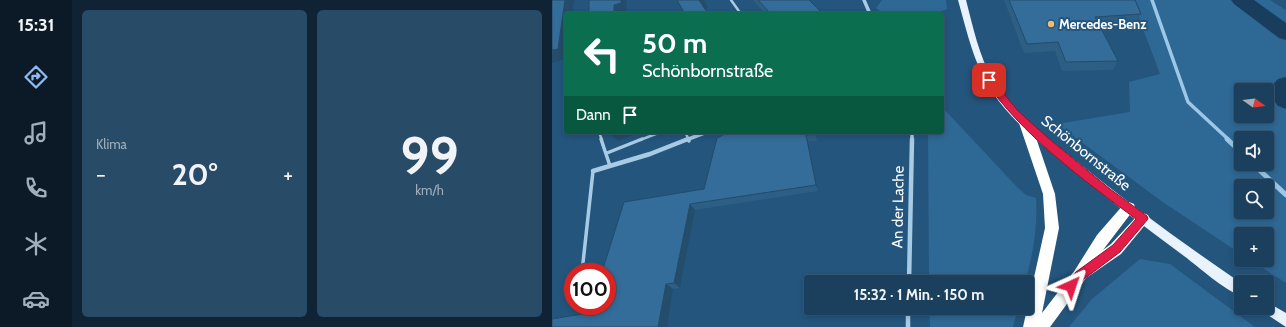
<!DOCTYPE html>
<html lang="de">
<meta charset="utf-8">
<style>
:root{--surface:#1b405e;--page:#284b67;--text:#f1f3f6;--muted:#a0afbc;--line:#395973;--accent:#90b9f0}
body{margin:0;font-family:Cabin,sans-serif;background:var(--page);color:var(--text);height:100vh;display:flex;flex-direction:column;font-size:15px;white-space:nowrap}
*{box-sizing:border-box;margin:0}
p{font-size:13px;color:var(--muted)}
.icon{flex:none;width:22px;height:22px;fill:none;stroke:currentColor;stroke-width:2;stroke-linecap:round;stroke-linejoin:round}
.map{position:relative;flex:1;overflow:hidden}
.drawer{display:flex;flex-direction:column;gap:10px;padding:10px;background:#0f2334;width:480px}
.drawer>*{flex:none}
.banner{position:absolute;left:12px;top:12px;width:380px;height:122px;border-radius:4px;box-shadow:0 2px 6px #0003,0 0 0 1px var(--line);background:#0b6e4f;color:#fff;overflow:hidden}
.needle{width:26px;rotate:104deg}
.buttons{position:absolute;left:682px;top:83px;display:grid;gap:8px}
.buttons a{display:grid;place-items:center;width:40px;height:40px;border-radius:4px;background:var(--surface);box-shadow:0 2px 6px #0003,0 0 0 1px var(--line);font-size:20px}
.speed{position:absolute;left:12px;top:263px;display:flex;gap:8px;font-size:20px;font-weight:700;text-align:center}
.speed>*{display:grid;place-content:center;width:52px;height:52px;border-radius:50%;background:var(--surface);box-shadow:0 2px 6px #0003,0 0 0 1px var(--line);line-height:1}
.speed .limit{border:6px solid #d22;background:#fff;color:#111}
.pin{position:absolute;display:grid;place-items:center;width:34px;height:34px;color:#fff;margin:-17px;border-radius:8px;box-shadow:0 2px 6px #0006}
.me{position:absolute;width:44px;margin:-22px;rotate:42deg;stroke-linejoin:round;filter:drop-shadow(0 0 3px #0008)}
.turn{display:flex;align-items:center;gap:14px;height:84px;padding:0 12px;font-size:18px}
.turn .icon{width:52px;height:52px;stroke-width:2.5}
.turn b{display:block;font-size:28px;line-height:34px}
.then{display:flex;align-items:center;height:38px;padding:0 12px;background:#0003;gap:8px;font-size:15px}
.big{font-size:30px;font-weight:800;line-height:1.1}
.drawer .widget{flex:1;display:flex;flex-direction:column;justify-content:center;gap:6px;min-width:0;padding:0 14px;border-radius:6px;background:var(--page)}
.drawer .dial{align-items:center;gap:0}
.dial b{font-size:52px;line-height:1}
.heat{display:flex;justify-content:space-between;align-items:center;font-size:22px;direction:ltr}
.drawer .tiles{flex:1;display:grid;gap:10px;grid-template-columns:repeat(2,1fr)}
.trip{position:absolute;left:252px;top:275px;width:230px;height:40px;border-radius:4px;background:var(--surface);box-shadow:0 2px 6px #0003,0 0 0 1px var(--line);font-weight:800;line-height:40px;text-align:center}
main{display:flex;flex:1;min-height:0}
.tab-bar{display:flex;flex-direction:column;width:72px;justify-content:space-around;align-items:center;background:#0b1a26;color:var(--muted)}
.tab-bar .icon{width:28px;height:28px}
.tab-bar .on{color:var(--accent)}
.tab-bar b{font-size:18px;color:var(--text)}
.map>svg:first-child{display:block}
</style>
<main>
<nav class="tab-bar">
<b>15:31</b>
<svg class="icon on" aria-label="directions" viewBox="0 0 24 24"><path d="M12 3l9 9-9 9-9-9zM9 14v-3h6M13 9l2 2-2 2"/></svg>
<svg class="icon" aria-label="music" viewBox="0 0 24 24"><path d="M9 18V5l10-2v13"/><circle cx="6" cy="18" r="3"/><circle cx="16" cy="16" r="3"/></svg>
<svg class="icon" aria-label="phone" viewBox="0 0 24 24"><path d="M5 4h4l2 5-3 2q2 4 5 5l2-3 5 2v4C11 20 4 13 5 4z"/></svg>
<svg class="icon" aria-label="climate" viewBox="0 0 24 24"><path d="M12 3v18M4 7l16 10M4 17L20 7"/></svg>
<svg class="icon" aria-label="car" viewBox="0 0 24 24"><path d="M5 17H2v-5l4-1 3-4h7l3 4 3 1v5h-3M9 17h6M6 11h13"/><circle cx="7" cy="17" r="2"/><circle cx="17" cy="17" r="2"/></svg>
</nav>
<section class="drawer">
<div class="tiles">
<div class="widget"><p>Klima</p>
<div class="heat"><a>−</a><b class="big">20°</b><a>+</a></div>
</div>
<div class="widget dial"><b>99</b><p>km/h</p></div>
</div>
</section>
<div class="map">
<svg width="734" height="327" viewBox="0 0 734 327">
<rect width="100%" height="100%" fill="#24557d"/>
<g fill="#2e6894" fill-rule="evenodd">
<path d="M330 0H394L395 9 382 14H331L324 8Z"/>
<path d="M580 0H718L734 10V283L698 260H715V234H689V254L612 203 505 124 578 112 577 82 608 74ZM689 90H715V116H689ZM689 138H715V164H689ZM689 186H715V212H689Z"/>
<path d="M390 107 466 188 474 195 484 198C486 226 481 255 473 282H377L376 132H390Z"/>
<path d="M588 259 618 264 703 327H517L540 299Z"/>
<path d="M377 308H466L461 327H378Z"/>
</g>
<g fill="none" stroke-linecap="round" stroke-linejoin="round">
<path stroke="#9cc7e6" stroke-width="3.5" d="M600 0 636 102 677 140"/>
<g stroke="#9cc7e6" stroke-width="5">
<path d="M675 139 689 152"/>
<path d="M701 164 734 195"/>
</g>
<g fill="#193e5d" fill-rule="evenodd">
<path d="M679 0H702L734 23V40L727 38 682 4Z"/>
<path d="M734 77V109L726 106 715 91 726 79Z"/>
</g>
<g stroke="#a8cbe5" stroke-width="2.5">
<path d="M179 0 189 14"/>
<path d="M47 132 50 140"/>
<path d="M133 132 137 140"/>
<path d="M88 140 109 132"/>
</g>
<g stroke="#a8cbe5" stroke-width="3.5">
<path d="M49 139 58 166"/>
<path d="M136 139 137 141"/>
<path d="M55 153 90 139"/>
<path d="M30 272 41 171"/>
</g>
<g stroke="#a8cbe5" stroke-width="3.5">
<path d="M312 0 318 14"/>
<path d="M134 140 155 132"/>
<path d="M360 140V132"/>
</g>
<g stroke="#a8cbe5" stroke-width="4.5">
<path d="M41 171 98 154 136 139"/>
<path d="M357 282 360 139"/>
<path d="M356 308V327"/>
</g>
<g fill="#e9f3fd" fill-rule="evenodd">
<path d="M406 0H414C421 27 427 56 441 80 462 113 494 136 523 160 577 204 632 244 689 283V296C671 289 648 268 632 256 591 226 551 195 512 163 487 142 460 121 441 93 422 65 415 32 406 0Z"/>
<path d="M715 302 734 313V327L711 312 709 308H715Z"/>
</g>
<path fill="#fff" fill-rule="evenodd" d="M473 119 479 123 503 194 507 228 490 313 523 270 545 235 572 204 577 202 582 204 583 208 551 250 559 244 586 215 591 213 596 215 598 219 569 254 534 278 498 327H471L493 228 491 194 467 123Z"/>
</g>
<g fill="#2d5e84">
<path d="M201 0H257L271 14H213Z"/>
<path d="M452 0H583L589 14 584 23 547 26 566 61 561 70 510 71 503 51 472 53Z"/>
<path d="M263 132 265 141H256L266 191 143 210 128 288 121 289 115 327H0L37 313 55 272 152 189 165 138Z"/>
</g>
<g fill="#244c6b">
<path d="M13 0H22L20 14H14V59L0 63V50Z"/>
<path d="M69 0H74L75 11 67 13V14H62V5Z"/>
<path d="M147 0H152L156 8 151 9Z"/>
<path d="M57 132H87L66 141Z"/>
<path d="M254 135 256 141 266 191 264 185Z"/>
<path d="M138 204 143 210 128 288 122 283Z"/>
<path d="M114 284 121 289 115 327H106Z"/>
</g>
<g fill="#346d99" stroke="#244c6b">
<path d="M0 0H13L6 49 0 50Z"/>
<path d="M37 0H69V3L62 5V14H37Z"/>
<path d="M125 0H148H147L156 14H133Z"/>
<path d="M206 0H257L271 14H219Z"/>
<path d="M457 0H583L589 14 543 17 566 61 514 62 506 42 475 44Z"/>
<path d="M290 11 293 14H284Z"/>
<path d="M177 132H262L263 134 254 135 264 185 138 204 122 283 114 284 106 327H0V319L37 313 39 306H55V272H50L72 202 152 189 165 138Z"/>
</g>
<path fill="#e11d48" stroke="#92132f" d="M437 78 440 79 465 110 496 138 558 189 595 216 596 219 568 252 532 279 523 290 519 292 515 290 514 286 524 272 561 245 584 219C534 182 467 133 433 80Z"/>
<circle fill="#f0bb6c" stroke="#24557d" stroke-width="1.5" cx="499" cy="24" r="4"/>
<g text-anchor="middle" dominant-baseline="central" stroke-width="4" stroke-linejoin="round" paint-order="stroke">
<g font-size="13" font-weight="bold" fill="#fff" stroke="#24557d" text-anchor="start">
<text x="507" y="24">Mercedes-Benz</text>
</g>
<g font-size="15" fill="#fff" stroke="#24557d">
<text transform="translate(534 153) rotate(39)">Schönbornstraße</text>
<text transform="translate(346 207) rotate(-89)">An der Lache</text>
</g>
</g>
</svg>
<div class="buttons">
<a><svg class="needle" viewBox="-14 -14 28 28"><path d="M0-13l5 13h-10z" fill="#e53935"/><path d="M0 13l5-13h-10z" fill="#a0afbc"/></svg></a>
<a><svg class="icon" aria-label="sound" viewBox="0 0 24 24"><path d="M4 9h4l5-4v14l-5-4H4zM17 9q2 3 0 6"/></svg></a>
<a><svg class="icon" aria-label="search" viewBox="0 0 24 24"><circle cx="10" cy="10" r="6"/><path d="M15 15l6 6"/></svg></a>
<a>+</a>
<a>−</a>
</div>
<div class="speed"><div class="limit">100</div></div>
<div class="pin" style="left:437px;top:80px;background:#d93025"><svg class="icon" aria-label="arrive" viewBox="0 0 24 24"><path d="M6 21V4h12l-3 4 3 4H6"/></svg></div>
<svg class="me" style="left:519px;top:286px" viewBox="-20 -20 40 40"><path d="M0-17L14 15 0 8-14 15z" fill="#e11d48" stroke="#fff" stroke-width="4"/></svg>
<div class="trip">15:32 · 1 Min. · 150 m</div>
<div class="banner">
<div class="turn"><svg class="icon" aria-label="left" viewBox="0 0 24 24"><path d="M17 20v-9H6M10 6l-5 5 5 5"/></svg><div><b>50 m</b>Schönbornstraße</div></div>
<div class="then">Dann<svg class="icon" aria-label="arrive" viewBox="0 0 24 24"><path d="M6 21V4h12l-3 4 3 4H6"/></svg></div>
</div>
</div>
</main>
